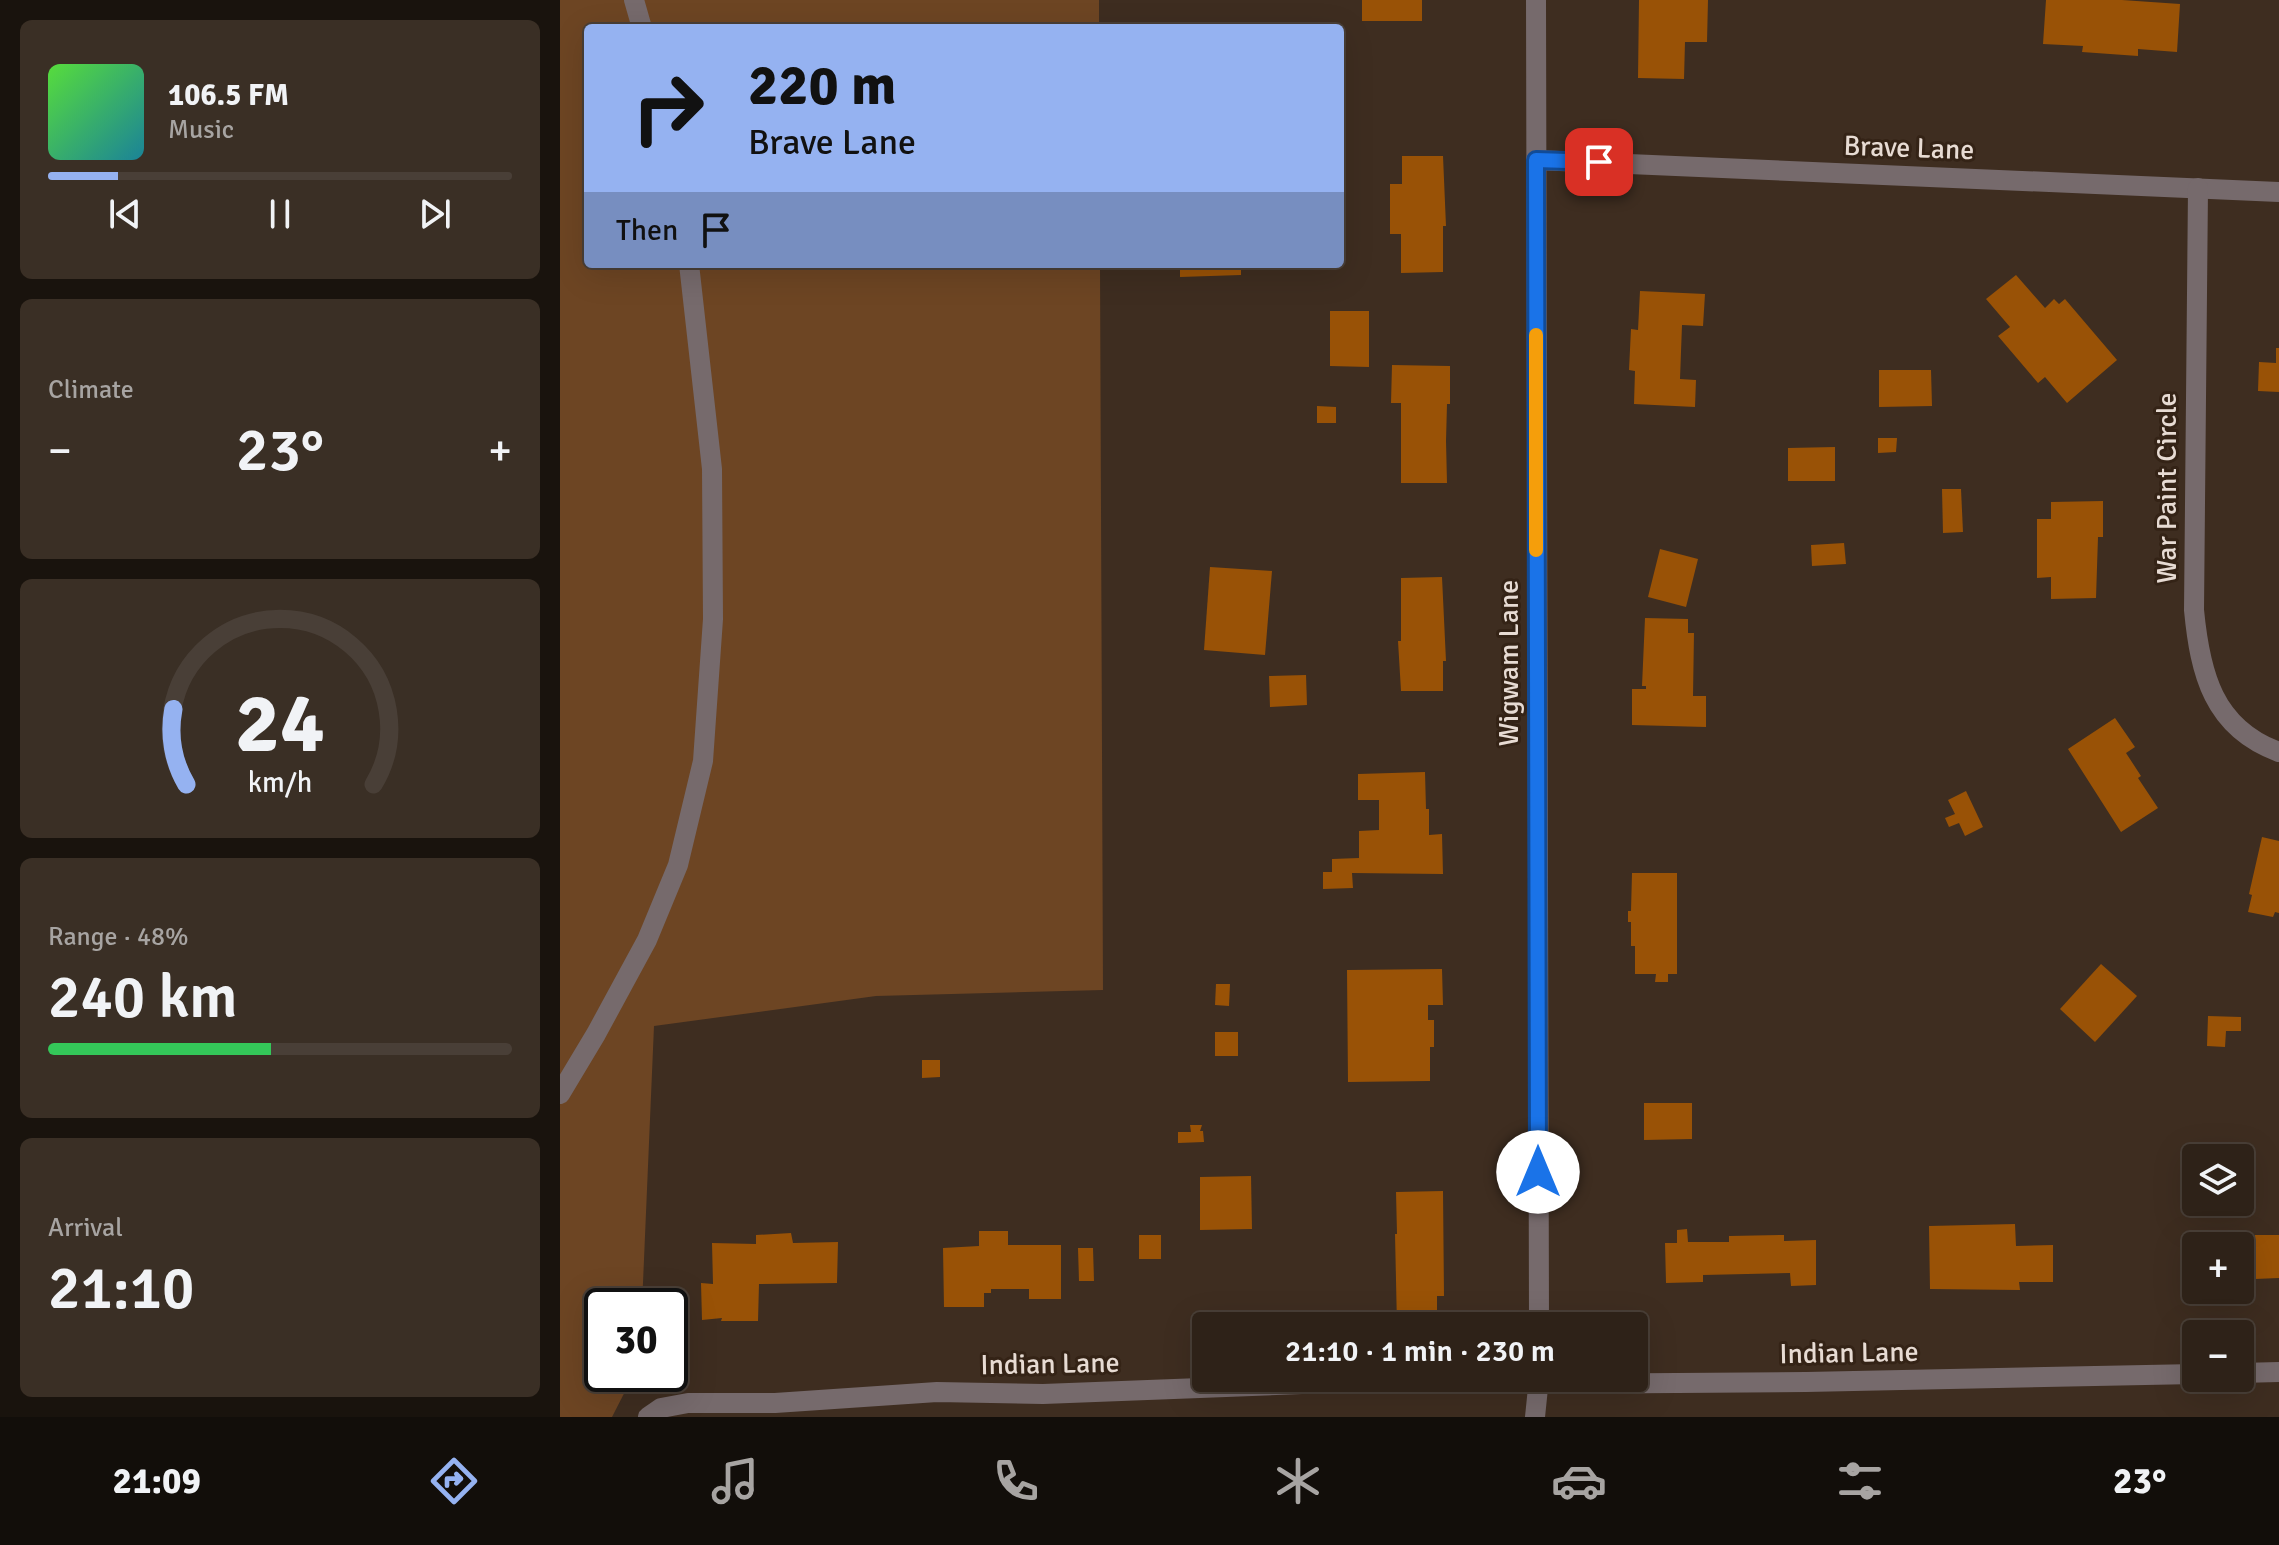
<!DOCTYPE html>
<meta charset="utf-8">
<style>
:root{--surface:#2e2218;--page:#3a2f25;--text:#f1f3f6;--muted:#a7a4a2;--line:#493f37;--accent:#95b2f1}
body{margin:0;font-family:Signika,sans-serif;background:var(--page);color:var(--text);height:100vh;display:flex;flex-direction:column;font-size:30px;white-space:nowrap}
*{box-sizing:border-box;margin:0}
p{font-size:26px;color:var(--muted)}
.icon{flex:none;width:44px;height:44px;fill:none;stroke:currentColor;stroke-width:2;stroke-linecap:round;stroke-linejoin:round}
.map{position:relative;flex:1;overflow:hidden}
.panel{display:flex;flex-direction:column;gap:20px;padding:20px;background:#19130d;width:560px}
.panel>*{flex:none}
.hud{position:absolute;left:24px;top:24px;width:760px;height:244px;border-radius:8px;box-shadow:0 8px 32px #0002,0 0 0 2px var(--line);background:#95b2f1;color:#111;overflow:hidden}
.controls{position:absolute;left:1622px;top:1144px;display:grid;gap:16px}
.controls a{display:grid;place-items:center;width:72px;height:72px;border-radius:8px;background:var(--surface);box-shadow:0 8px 32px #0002,0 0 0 2px var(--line);font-size:40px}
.speed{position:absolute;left:24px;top:1288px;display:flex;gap:16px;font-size:40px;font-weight:700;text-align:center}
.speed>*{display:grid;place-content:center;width:104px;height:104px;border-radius:50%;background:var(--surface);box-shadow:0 8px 32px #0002,0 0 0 2px var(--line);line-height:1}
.speed .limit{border:4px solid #111;border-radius:12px;background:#fff;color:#111}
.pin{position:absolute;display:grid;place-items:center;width:68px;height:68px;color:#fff;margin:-34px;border-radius:16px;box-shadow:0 4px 12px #0006}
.me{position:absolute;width:88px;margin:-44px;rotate:0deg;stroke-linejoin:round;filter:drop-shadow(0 0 6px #0008)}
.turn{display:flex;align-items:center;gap:28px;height:168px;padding:0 32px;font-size:36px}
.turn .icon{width:104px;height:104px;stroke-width:2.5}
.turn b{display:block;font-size:56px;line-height:68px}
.then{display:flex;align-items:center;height:76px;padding:0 32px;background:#0003;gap:16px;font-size:30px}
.big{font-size:60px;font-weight:600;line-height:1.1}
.panel .tile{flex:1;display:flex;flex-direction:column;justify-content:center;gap:12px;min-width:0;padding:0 28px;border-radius:12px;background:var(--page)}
.panel .dial{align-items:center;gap:0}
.dial svg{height:208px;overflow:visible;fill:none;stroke:var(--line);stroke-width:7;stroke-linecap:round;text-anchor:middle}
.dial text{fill:var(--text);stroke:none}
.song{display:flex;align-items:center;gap:24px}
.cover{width:96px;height:96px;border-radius:12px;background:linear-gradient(135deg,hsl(110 70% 55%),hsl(190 70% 35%))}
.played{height:8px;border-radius:4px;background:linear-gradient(90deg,var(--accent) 15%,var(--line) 15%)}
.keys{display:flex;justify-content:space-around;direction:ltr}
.heat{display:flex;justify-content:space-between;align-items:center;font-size:44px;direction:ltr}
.charge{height:12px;border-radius:6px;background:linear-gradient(90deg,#34c759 48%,var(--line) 0)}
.trip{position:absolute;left:632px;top:1312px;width:456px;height:80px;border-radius:8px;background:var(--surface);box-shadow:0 8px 32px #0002,0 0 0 2px var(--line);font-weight:600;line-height:80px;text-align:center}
.tabs{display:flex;height:128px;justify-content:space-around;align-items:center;background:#120e0a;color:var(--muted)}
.tabs .icon{width:56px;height:56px}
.tabs .on{color:var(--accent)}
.tabs b{font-size:36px;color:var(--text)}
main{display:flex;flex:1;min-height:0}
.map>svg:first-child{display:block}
</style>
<main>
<section class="panel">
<div class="tile">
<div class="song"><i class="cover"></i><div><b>106.5 FM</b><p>Music</p></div></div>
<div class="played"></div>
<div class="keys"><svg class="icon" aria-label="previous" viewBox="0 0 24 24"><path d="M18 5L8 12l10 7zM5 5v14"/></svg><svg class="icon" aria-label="pause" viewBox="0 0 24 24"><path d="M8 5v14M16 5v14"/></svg><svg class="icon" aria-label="next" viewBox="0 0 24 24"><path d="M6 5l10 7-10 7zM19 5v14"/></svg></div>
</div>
<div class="tile"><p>Climate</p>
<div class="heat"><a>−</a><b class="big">23°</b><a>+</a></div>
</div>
<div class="tile dial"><svg viewBox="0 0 100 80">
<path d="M14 69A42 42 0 1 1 86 69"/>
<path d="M14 69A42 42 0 0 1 9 40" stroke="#95b2f1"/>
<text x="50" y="56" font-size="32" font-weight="700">24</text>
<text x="50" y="72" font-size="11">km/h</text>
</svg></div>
<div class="tile"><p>Range · 48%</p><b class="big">240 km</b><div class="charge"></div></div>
<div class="tile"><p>Arrival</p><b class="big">21:10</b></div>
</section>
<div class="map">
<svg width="1719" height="1417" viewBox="0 0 1719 1417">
<rect width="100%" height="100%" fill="#3e2d20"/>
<path fill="#6d4523" d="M0 0H539V28H28V264H540L543 990 316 996 94 1026 82 1306H42V1374H74L52 1417H0Z"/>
<g fill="#995206">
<rect x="802" y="0" width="60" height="21"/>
<path d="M1079 0H1148L1147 42H1125L1124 79 1078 78Z"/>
<path d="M1486 0H1562L1620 4 1617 52 1578 49V56L1522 52 1523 46 1483 44Z"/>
<path d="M842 156H883L886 226H883V272L841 273V234H830V184H842Z"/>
<path d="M620 264H681V275L620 277Z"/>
<path d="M1456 275 1485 308 1494 299 1499 304 1505 299 1557 360 1507 403 1485 377 1478 383 1438 336 1450 327 1426 299Z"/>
<path d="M1080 291 1145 294 1143 326 1122 325 1120 379 1136 380 1135 407 1074 404 1075 371 1069 370 1071 329 1078 330Z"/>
<path d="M770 311H809V367L770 366Z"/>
<path d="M1716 348H1719V392L1698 391 1699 362 1716 363Z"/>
<path d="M832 365 890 366V404H887L886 441 887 483H841V403H831Z"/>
<path d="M1319 370H1371L1372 406 1319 407Z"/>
<path d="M757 406 776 407V423H757Z"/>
<path d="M1318 438H1337L1336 452 1318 453Z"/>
<path d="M1275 447V481H1228V448Z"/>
<path d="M1382 489H1401L1403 532 1383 533Z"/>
<path d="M1543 501V537H1538L1536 598 1491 599V577L1477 578V519H1491V502Z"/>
<path d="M1284 543 1286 564 1252 566 1251 545Z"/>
<path d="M1100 549 1138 559 1126 607 1088 597Z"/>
<path d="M650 567 712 571 705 655 644 650Z"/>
<path d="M882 577 886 661H883V691H841L838 641H841V578Z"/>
<path d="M1085 618 1128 619V633H1134L1133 696H1146V727L1072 725V689H1086V686H1082Z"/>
<path d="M746 675 747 705 710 707 709 676Z"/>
<path d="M1555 718 1575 747 1566 753 1581 776 1578 778 1598 808 1561 832 1508 749Z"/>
<path d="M865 772 866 809H869V835L882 834 883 874 792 873 793 888 763 889V872H772V859L799 858V831L819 830V800H798V774Z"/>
<path d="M1406 791 1423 827 1405 836 1399 823 1389 827 1385 818 1395 814 1388 800Z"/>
<path d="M1702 837 1719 841V913L1715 912 1713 917 1688 912 1692 895 1689 894Z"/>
<path d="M1072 873H1117V974H1108V982H1095L1096 974H1075V946H1071V922H1068V911H1071Z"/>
<path d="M1541 964 1577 996 1535 1042 1500 1009Z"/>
<path d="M882 969 883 1005H868V1020H874V1047H870V1081L788 1082 787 970Z"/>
<path d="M656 984H670L669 1006 655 1005Z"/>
<path d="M1648 1016 1681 1017V1031H1666L1665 1047 1647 1046Z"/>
<rect x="655" y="1032" width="23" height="24"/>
<path d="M362 1060H380V1077L362 1078Z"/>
<path d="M1084 1103H1132V1139L1084 1140Z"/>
<path d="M630 1125H642L640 1131H643L644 1142 618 1143V1132H631Z"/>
<path d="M691 1176 692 1229 640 1230V1177Z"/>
<path d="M883 1191 884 1296H877V1326H837L835 1234H837L836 1192Z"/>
<path d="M1455 1224 1456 1246 1493 1245V1282H1459L1460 1290 1370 1289 1369 1226Z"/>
<path d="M1127 1229 1128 1242H1169V1236L1224 1235V1241L1256 1240V1285L1231 1286 1230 1273 1143 1275V1282L1106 1283 1105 1243H1117V1230Z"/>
<path d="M419 1231H448V1245H501V1299H469V1289H431V1293H424V1307H384L383 1248 419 1246Z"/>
<path d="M231 1233 233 1243 278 1242 277 1283 199 1284 198 1321H161L162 1318 142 1320 141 1283 153 1284 152 1243 196 1244V1235Z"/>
<rect x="579" y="1235" width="22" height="24"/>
<path d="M1695 1235H1719V1278L1695 1279Z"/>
<path d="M518 1248H533L534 1281H519Z"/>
</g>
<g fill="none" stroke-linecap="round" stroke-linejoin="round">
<g stroke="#766a6c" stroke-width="20">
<path d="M74 0 82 28"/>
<path d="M976 0 979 1326"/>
<path d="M976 160 1719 192"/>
<path d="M1638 188 1634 610C1640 673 1653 728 1719 752"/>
<path d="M0 1094 36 1034 87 940 118 865 143 761 153 619 152 469 129 264"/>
<path d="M1680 1373 1719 1372"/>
<path d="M943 1378 979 1384 1246 1382 1636 1374"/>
<path d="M88 1417 101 1408 128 1403H215L377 1392 483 1394 897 1378"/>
<path d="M975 1417 979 1378"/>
</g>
</g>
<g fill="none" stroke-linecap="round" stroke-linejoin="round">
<g stroke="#114b97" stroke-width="20">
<path id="route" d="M978 1172 976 160 1039 162"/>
</g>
<use href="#route" stroke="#1a73e8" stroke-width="14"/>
<path stroke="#f59e0b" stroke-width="14" d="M976 335V550"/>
</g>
<g text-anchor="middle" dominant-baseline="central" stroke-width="6" stroke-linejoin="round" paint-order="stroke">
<g font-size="28" fill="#e7dbd3" stroke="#342316">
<text transform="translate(1349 148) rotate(2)">Brave Lane</text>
<text transform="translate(1607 488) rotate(-90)">War Paint Circle</text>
<text transform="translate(949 663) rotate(-90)">Wigwam Lane</text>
<text transform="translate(1289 1353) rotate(-1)">Indian Lane</text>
<text transform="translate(490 1364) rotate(-1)">Indian Lane</text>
</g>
</g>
</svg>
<div class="controls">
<a><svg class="icon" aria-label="layers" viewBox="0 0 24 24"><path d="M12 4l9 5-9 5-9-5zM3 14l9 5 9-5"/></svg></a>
<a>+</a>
<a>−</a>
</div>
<div class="speed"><div class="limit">30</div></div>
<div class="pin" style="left:1039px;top:162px;background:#d93025"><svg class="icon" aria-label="arrive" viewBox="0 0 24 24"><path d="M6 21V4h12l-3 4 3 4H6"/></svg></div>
<svg class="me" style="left:978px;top:1172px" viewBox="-20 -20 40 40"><circle r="19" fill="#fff"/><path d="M0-13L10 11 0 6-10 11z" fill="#1a73e8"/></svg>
<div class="trip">21:10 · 1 min · 230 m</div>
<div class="hud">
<div class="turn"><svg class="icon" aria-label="right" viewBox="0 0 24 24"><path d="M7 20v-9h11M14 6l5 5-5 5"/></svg><div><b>220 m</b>Brave Lane</div></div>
<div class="then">Then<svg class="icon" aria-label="arrive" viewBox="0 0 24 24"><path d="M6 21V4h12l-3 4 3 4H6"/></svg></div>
</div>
</div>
</main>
<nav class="tabs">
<b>21:09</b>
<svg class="icon on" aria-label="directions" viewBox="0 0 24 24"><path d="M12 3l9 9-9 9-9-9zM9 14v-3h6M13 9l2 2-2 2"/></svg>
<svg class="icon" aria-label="music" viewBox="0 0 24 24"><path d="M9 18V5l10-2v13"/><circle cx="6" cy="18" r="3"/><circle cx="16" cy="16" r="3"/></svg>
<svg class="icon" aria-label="phone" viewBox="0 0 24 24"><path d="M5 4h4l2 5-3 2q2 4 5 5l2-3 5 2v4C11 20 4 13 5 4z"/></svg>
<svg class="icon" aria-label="climate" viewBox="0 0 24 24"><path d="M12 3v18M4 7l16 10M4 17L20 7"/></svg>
<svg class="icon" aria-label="car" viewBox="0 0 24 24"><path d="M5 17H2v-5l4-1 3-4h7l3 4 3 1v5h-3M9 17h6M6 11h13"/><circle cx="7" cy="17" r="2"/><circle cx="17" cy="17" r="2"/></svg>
<svg class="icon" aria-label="filters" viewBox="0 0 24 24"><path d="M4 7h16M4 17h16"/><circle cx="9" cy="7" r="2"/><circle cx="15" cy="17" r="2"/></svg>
<b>23°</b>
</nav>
